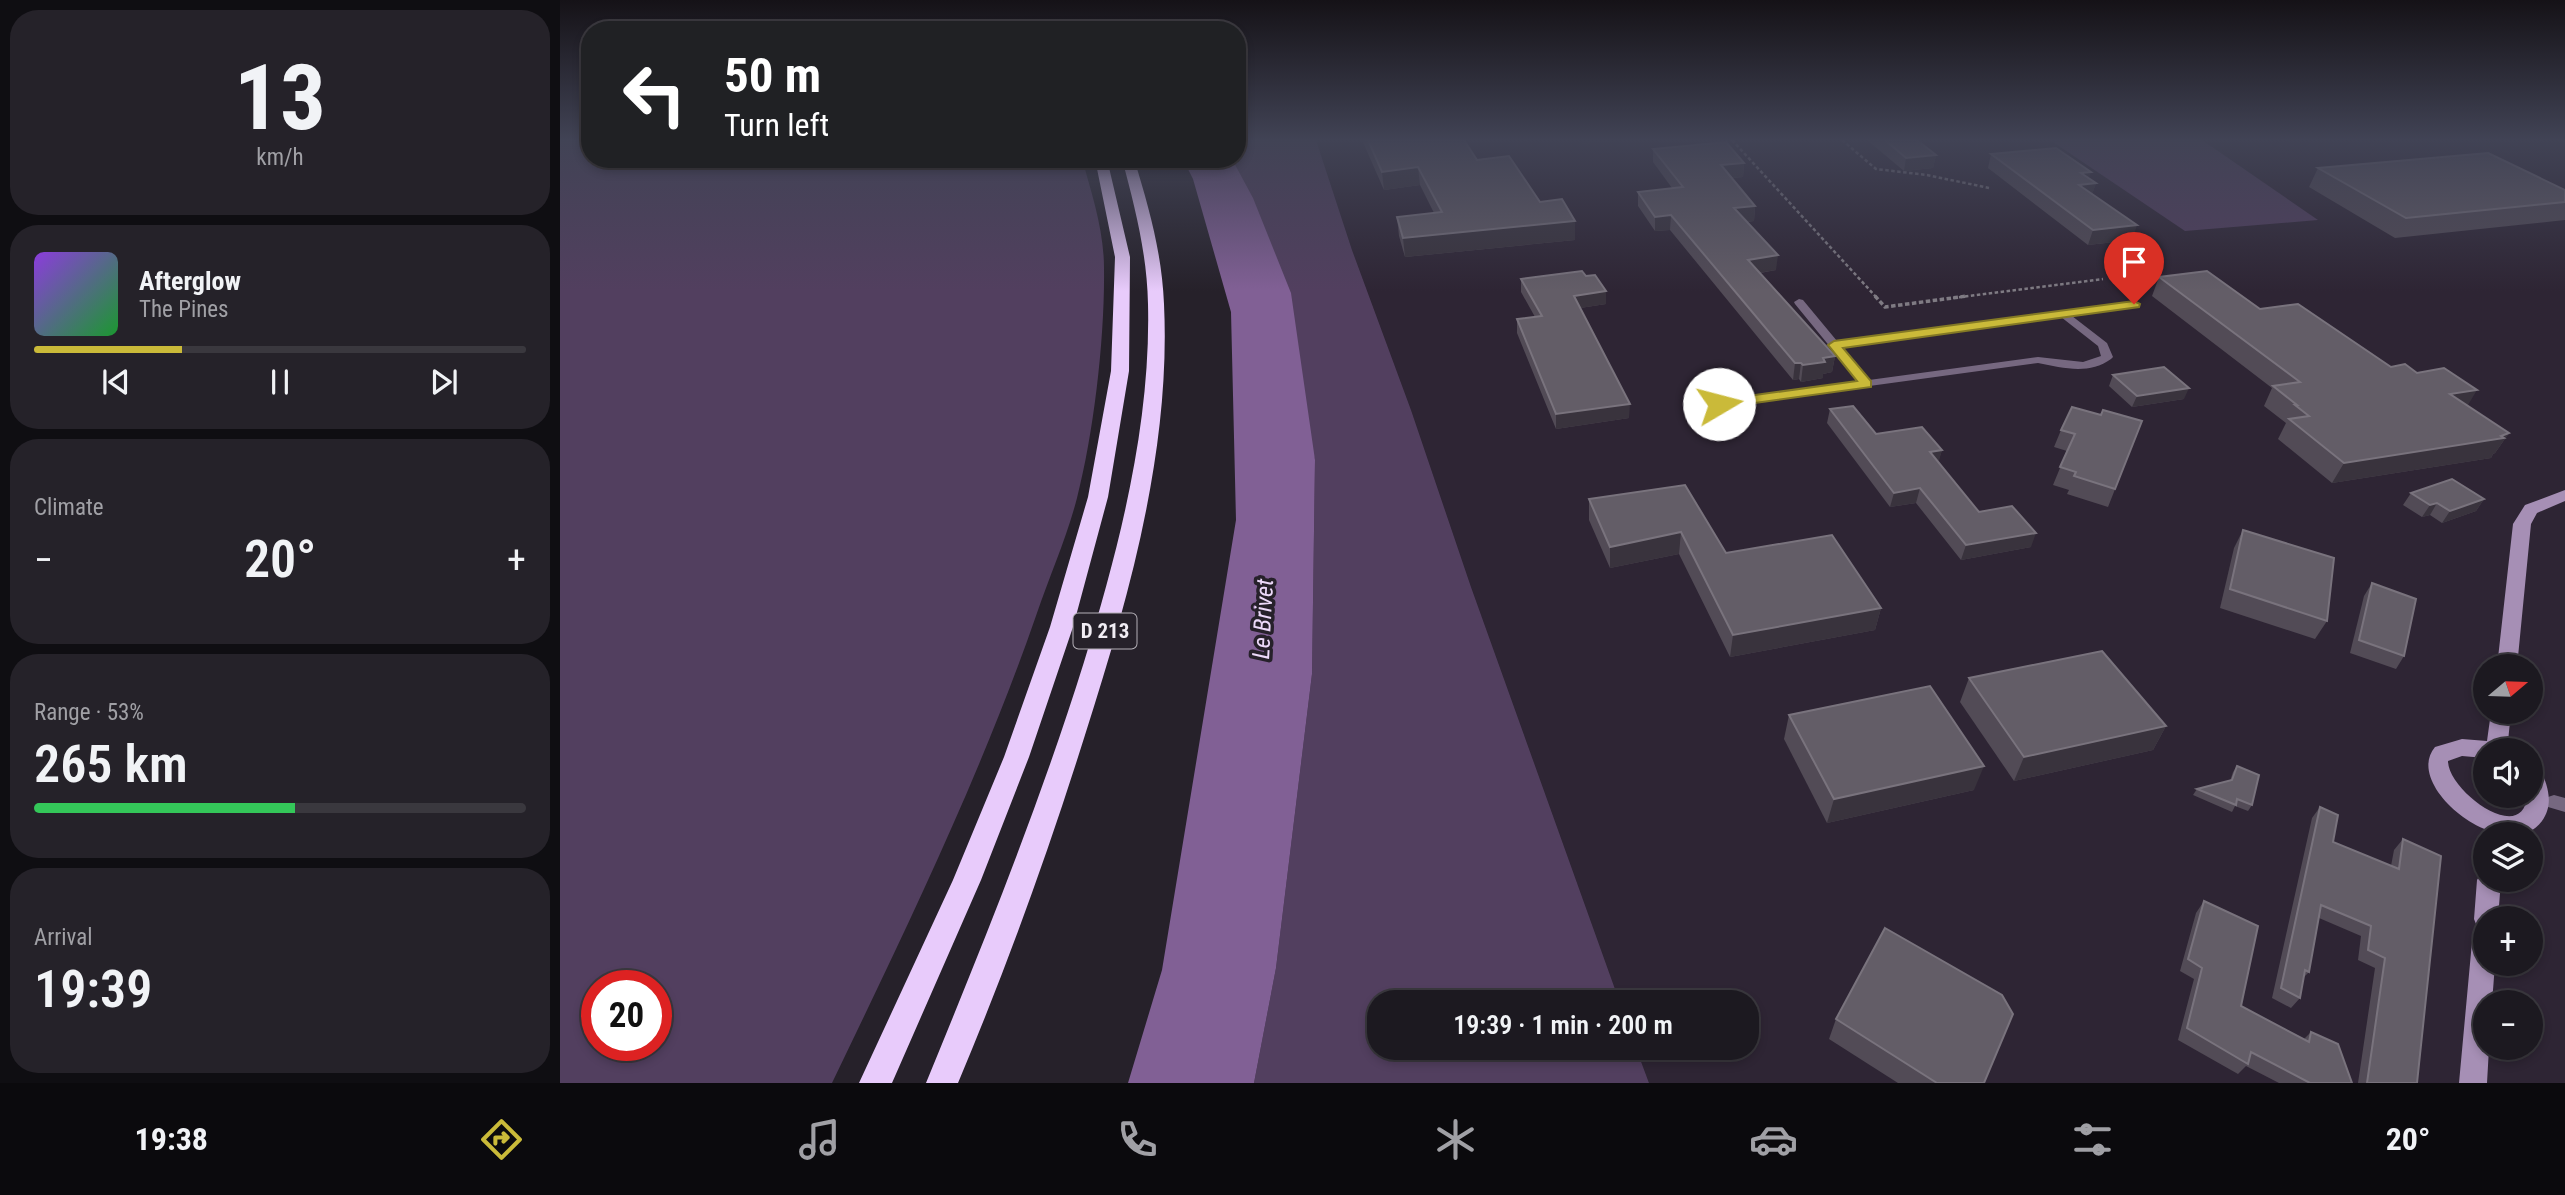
<!DOCTYPE html>
<meta charset="utf-8">
<style>
:root{--surface:#1c1920;--page:#252229;--text:#f1f3f6;--muted:#a0a0a5;--line:#3a383e;--accent:#caba39}
body{margin:0;font-family:"Roboto Condensed",sans-serif;background:var(--page);color:var(--text);height:100vh;display:flex;flex-direction:column;font-size:26px;white-space:nowrap}
*{box-sizing:border-box;margin:0}
p{font-size:23px;color:var(--muted)}
.icon{flex:none;width:38px;height:38px;fill:none;stroke:currentColor;stroke-width:2;stroke-linecap:round;stroke-linejoin:round}
.map{position:relative;flex:1;overflow:hidden}
.side{display:flex;flex-direction:column;gap:10px;padding:10px;background:#0f0e12;width:560px}
.side>*{flex:none}
.banner{position:absolute;left:21px;top:21px;width:665px;height:147px;border-radius:28px;box-shadow:0 4px 10px #0003,0 0 0 2px var(--line);background:#202124;color:#fff;overflow:hidden}
.needle{width:46px;rotate:71deg}
.buttons{position:absolute;left:1913px;top:654px;display:grid;gap:14px}
.buttons a{display:grid;place-items:center;width:70px;height:70px;border-radius:50%;background:var(--surface);box-shadow:0 4px 10px #0003,0 0 0 2px var(--line);font-size:35px}
.speed{position:absolute;left:21px;top:970px;display:flex;gap:14px;font-size:35px;font-weight:700;text-align:center}
.speed>*{display:grid;place-content:center;width:91px;height:91px;border-radius:50%;background:var(--surface);box-shadow:0 4px 10px #0003,0 0 0 2px var(--line);line-height:1}
.speed .limit{border:10px solid #d22;background:#fff;color:#111}
.pin{position:absolute;display:grid;place-items:center;width:60px;height:60px;color:#fff;margin:-72px -30px;border-radius:50% 50% 50% 0;rotate:-45deg;box-shadow:0 0 7px #0007}
.pin .icon{rotate:45deg}
.me{position:absolute;width:77px;margin:-38px;rotate:82deg;stroke-linejoin:round;filter:drop-shadow(0 0 5px #0008)}
.turn{display:flex;align-items:center;gap:24px;height:147px;padding:0 28px;font-size:32px}
.turn .icon{width:91px;height:91px;stroke-width:2.5}
.turn b{display:block;font-size:49px;line-height:60px}
.big{font-size:52px;font-weight:600;line-height:1.1}
.side .widget{flex:1;display:flex;flex-direction:column;justify-content:center;gap:10px;min-width:0;padding:0 24px;border-radius:28px;background:var(--page)}
.side .dial{align-items:center;gap:0}
.dial b{font-size:91px;line-height:1}
.song{display:flex;align-items:center;gap:21px}
.cover{width:84px;height:84px;border-radius:10px;background:linear-gradient(135deg,hsl(270 70% 55%),hsl(130 70% 35%))}
.played{height:7px;border-radius:4px;background:linear-gradient(90deg,var(--accent) 30%,var(--line) 30%)}
.keys{display:flex;justify-content:space-around;direction:ltr}
.heat{display:flex;justify-content:space-between;align-items:center;font-size:38px;direction:ltr}
.charge{height:10px;border-radius:5px;background:linear-gradient(90deg,#34c759 53%,var(--line) 0)}
.trip{position:absolute;left:807px;top:990px;width:392px;height:70px;border-radius:28px;background:var(--surface);box-shadow:0 4px 10px #0003,0 0 0 2px var(--line);font-weight:600;line-height:70px;text-align:center}
.dock{display:flex;height:112px;justify-content:space-around;align-items:center;background:#0b0a0d;color:var(--muted)}
.dock .icon{width:49px;height:49px}
.dock .on{color:var(--accent)}
.dock b{font-size:32px;color:var(--text)}
main{display:flex;flex:1;min-height:0}
.map>svg:first-child{display:block}
</style>
<main>
<section class="side">
<div class="widget dial"><b>13</b><p>km/h</p></div>
<div class="widget">
<div class="song"><i class="cover"></i><div><b>Afterglow</b><p>The Pines</p></div></div>
<div class="played"></div>
<div class="keys"><svg class="icon" aria-label="previous" viewBox="0 0 24 24"><path d="M18 5L8 12l10 7zM5 5v14"/></svg><svg class="icon" aria-label="pause" viewBox="0 0 24 24"><path d="M8 5v14M16 5v14"/></svg><svg class="icon" aria-label="next" viewBox="0 0 24 24"><path d="M6 5l10 7-10 7zM19 5v14"/></svg></div>
</div>
<div class="widget"><p>Climate</p>
<div class="heat"><a>−</a><b class="big">20°</b><a>+</a></div>
</div>
<div class="widget"><p>Range · 53%</p><b class="big">265 km</b><div class="charge"></div></div>
<div class="widget"><p>Arrival</p><b class="big">19:39</b></div>
</section>
<div class="map">
<svg width="2005" height="1083" viewBox="0 0 2005 1083">
<rect width="100%" height="100%" fill="#26212a"/>
<path fill="#2e2534" fill-rule="evenodd" d="M756 140H2005V1083H1089L1076 1048H1186V1003H1060L911 587 851 410 792 250ZM1925 667H1970V712H1925ZM1925 751H1970V796H1925ZM1925 835H1970V880H1925ZM1925 919H1970V964H1925ZM1925 1003H1970V1048H1925Z"/>
<g fill="#523f5f" fill-rule="evenodd">
<path d="M0 140H30V159H522C532 194 544 231 544 268 545 336 534 432 517 498 507 537 490 575 477 613 421 775 346 929 272 1083H0ZM37 985H96V1045H37Z"/>
<path d="M677 140H756L792 250 851 410 911 587 1060 1003H819V1048H1076L1089 1083H694L716 968 752 674 755 460 672 159H677Z"/>
<path d="M1490 140H1642L1758 220 1625 231Z"/>
</g>
<path fill="#816095" d="M623 159H672L693 198 731 293 755 460 752 674 716 968 694 1083H568L602 970 676 520 671 312 633 179Z"/>
<g fill="none" stroke-linecap="round" stroke-linejoin="round">
<g stroke="#7f7b83" stroke-width="2.5" stroke-dasharray="3.5 2.5" stroke-linecap="butt">
<path d="M1172 140 1317 298"/>
<path d="M1282 140 1316 169 1367 175 1429 188"/>
<path d="M97 168 101 159"/>
<path d="M1393 298 1543 279"/>
</g>
<path stroke="#7f7b83" stroke-width="3.5" stroke-dasharray="4.5 2.5" stroke-linecap="butt" d="M1315 296 1325 307 1407 296"/>
<g fill="#766880" fill-rule="evenodd">
<path d="M1239 299 1243 300 1277 341 1574 301 1579 304 1574 307 1512 316 1547 343 1553 357 1551 359C1529 375 1503 368 1478 363L1155 407 1153 404 1159 400 1298 381 1235 304 1234 302ZM1501 317 1538 346 1541 356 1523 362 1478 357 1309 380 1282 347Z"/>
<path d="M1994 795 2005 798V812L1988 807 1985 802 1988 797Z"/>
</g>
<g fill="#a68fb5" fill-rule="evenodd">
<path d="M2005 490V501L1977 513 1971 524 1957 667H1937L1953 524 1965 505Z"/>
<path d="M1931 712H1951L1947 751H1925V758L1902 756 1888 761C1888 791 1963 846 1967 796H1970V762L1978 765C1987 782 1995 803 1982 821 1947 868 1841 787 1875 747L1902 739 1927 741Z"/>
<path d="M1925 871V880H1941L1938 919H1925V964H1935L1932 1003H1925V1048H1929L1927 1083H1899L1913 931 1916 924 1914 919 1917 880 1921 873Z"/>
</g>
<g fill="#e8cbfb" fill-rule="evenodd">
<path d="M535 159H547L570 257 569 371 548 497 513 627 469 757 421 880 332 1083H299L393 880 444 757 490 627 528 497 551 371 555 257Z"/>
<path d="M562 159H574C589 207 602 254 604 304 611 450 569 597 525 735 488 853 446 969 398 1083H366C423 944 479 806 524 662 559 548 591 425 588 304 587 254 575 207 562 159Z"/>
</g>
</g>
<g fill="#524b56">
<path d="M802 140H904L917 160 980 202 1015 240 845 257 839 236 837 217 874 213 860 185 824 190Z"/>
<path d="M1307 140H1357L1376 155 1373 168 1344 171Z"/>
<path d="M1093 149 1184 163 1183 177 1172 178 1195 206 1194 221 1186 222 1216 270 1200 273 1275 356 1272 372 1263 374V378L1241 382 1239 379 1233 380 1110 230 1095 231 1078 206V192L1112 188 1093 162Z"/>
<path d="M1431 154 1529 178 1536 183 1532 194 1572 240 1528 245 1428 168Z"/>
<path d="M1758 168 2005 190V220L1835 238 1749 187Z"/>
<path d="M1026 276 1046 304 1020 308 1069 418 996 429 957 333V319L975 317 961 292V279Z"/>
<path d="M1599 277 1700 309 1831 367 1907 406 1949 433 1935 453 1933 454 1931 458 1772 483 1718 439 1726 423 1704 406 1712 388 1592 296Z"/>
<path d="M1553 375 1624 399 1572 407 1549 386Z"/>
<path d="M1270 409 1316 434 1382 450 1378 462 1419 512 1471 547 1401 560 1356 503 1330 507 1267 423Z"/>
<path d="M1541 415 1582 421 1548 507 1507 494 1509 490 1493 485 1507 451 1494 447 1501 430Z"/>
<path d="M1125 485 1166 553 1321 608 1315 630 1170 657 1119 554 1050 568 1029 520V499Z"/>
<path d="M1851 493 1924 499 1916 511 1882 523 1870 515 1862 517 1843 505Z"/>
<path d="M1683 530 1767 621 1755 639 1660 608 1674 548Z"/>
<path d="M1812 583 1844 656 1836 669 1790 653 1804 596Z"/>
<path d="M1409 678 1606 726 1593 750 1454 781 1400 702Z"/>
<path d="M1229 715 1414 790 1267 823 1224 739Z"/>
<path d="M1677 766 1692 805 1688 811 1675 806 1672 812 1633 795 1637 789 1670 781 1673 772Z"/>
<path d="M1760 807 1773 842 1831 866 1834 850 1843 839 1857 1083H1798L1815 968 1798 960 1801 936 1759 918 1749 972 1744 977 1740 998 1731 1008 1712 998 1752 818Z"/>
<path d="M1644 901 1681 1006 1744 1039 1751 1032 1792 1083H1719L1686 1066 1678 1074 1618 1040 1634 979 1620 971 1636 913Z"/>
<path d="M1276 1019 1424 1083H1338L1269 1039Z"/>
</g>
<g fill="#39333d">
<path d="M1022 140H1061V141L1022 144Z"/>
<path d="M1376 155 1373 168 1344 171 1346 158Z"/>
<path d="M1184 163 1183 177 1160 179 1161 165Z"/>
<path d="M858 167 860 185 824 190 822 172Z"/>
<path d="M1531 172 1527 184 1536 183 1531 198 1514 199 1521 173Z"/>
<path d="M1195 206 1194 221 1172 223 1174 208Z"/>
<path d="M1111 215 1110 230 1095 231V217Z"/>
<path d="M1015 221V240L845 257 843 238Z"/>
<path d="M1577 225 1572 240 1528 245 1533 230Z"/>
<path d="M1218 255 1216 270 1186 275 1188 260Z"/>
<path d="M1046 291V304L1014 309V296Z"/>
<path d="M1275 356 1272 372 1263 374V378L1241 382 1243 365 1263 358Z"/>
<path d="M1235 363H1241L1239 379 1233 380Z"/>
<path d="M1629 388 1624 399 1572 407 1577 396Z"/>
<path d="M1917 390 1905 410 1890 394Z"/>
<path d="M1070 404 1069 418 996 429V414Z"/>
<path d="M1949 433 1935 453 1933 454 1931 458 1772 483 1784 463Z"/>
<path d="M1382 450 1378 464 1370 452Z"/>
<path d="M1360 488 1356 503 1330 507 1334 493Z"/>
<path d="M1924 499 1916 511 1882 523 1890 511Z"/>
<path d="M1877 503 1870 515 1862 517 1870 505Z"/>
<path d="M1121 532 1119 554 1050 568V547Z"/>
<path d="M1476 533 1471 547 1401 560 1406 545Z"/>
<path d="M1321 608 1315 630 1170 657 1173 635Z"/>
<path d="M1606 726 1593 750 1454 781 1464 757Z"/>
<path d="M1424 766 1414 790 1267 823 1274 799Z"/>
</g>
<g fill="#635d67" stroke="#79737d" stroke-width="2">
<path d="M808 140H904L917 160 949 156 980 202 1002 199 1015 221 843 238 837 217 882 212 858 167 822 172Z"/>
<path d="M1325 140H1357L1376 155 1346 158Z"/>
<path d="M1166 142 1184 163 1161 165 1195 206 1174 208 1218 255 1188 260 1275 356 1263 358 1265 362 1243 365 1241 363H1235L1111 215 1095 217 1078 192 1123 187 1093 149Z"/>
<path d="M1496 148 1531 172 1521 173 1536 183 1519 185 1577 225 1533 230 1431 154Z"/>
<path d="M1928 153 2005 190V202L1846 218 1758 168Z"/>
<path d="M1022 271 1026 276 1035 275 1046 291 1014 296 1070 404 996 414 957 319 982 316 961 279Z"/>
<path d="M1647 271 1700 309 1738 304 1831 367 1845 364 1857 373 1884 368 1917 390 1890 394 1949 433 1941 436 1944 438 1784 463 1729 419 1749 416 1735 405H1737L1713 386 1740 382 1599 277Z"/>
<path d="M1604 367 1629 388 1577 396 1553 375Z"/>
<path d="M1293 406 1316 434 1362 427 1382 450 1370 452 1419 512 1452 506 1476 533 1406 545 1360 488 1334 493 1270 409Z"/>
<path d="M1512 407 1541 415 1543 410 1582 421 1555 489 1514 476 1516 472 1500 467 1515 434 1501 430Z"/>
<path d="M1892 479 1924 499 1890 511 1877 503 1870 505 1851 493Z"/>
<path d="M1125 485 1166 553 1272 535 1321 608 1173 635 1121 532 1050 547 1029 499Z"/>
<path d="M1683 530 1774 558 1767 621 1670 589Z"/>
<path d="M1812 583 1856 599 1844 656 1799 640Z"/>
<path d="M1542 651 1606 726 1464 757 1409 678Z"/>
<path d="M1370 686 1424 766 1274 799 1229 715Z"/>
<path d="M1677 766 1699 775 1692 805 1677 799 1676 805 1637 789 1672 780Z"/>
<path d="M1760 807 1778 815 1773 842 1839 869 1843 839 1881 856 1857 1083H1807L1825 958 1808 950 1811 926 1761 905 1749 972 1745 970 1740 998 1721 988Z"/>
<path d="M1644 901 1698 926 1681 1006 1749 1042 1751 1032 1778 1044 1792 1083H1750L1691 1052 1688 1064 1627 1028 1642 968 1628 959Z"/>
<path d="M1325 928 1442 995 1453 1014 1424 1083H1377L1276 1019Z"/>
</g>
<linearGradient id="sky" x2="0" y2="1"><stop stop-color="#151217"/><stop offset="0.48" stop-color="#414355"/><stop offset="1" stop-color="#414355" stop-opacity="0"/></linearGradient>
<rect width="2005" height="291" fill="url(#sky)"/>
<path fill="#caba39" stroke="#837925" stroke-width="2" d="M1574 301 1580 304 1579 307 1283 348 1311 381V387L1159 408 1152 404 1159 400 1297 381 1268 345 1274 341Z"/>
<g text-anchor="middle" dominant-baseline="central" stroke-width="7" stroke-linejoin="round" paint-order="stroke">
<rect fill="#26212a" stroke="#b4b0b7" stroke-width="2" x="513.5" y="613.5" width="63" height="35" rx="5"/>
<g font-size="21" font-weight="bold" fill="#f1edf4">
<text x="545" y="631">D 213</text>
</g>
<g font-size="24" font-style="italic" fill="#ecd9f9" stroke="#26212a">
<text transform="translate(703 619) rotate(-87)">Le Brivet</text>
</g>
</g>
</svg>
<div class="buttons">
<a><svg class="needle" viewBox="-14 -14 28 28"><path d="M0-13l5 13h-10z" fill="#e53935"/><path d="M0 13l5-13h-10z" fill="#a0a0a5"/></svg></a>
<a><svg class="icon" aria-label="sound" viewBox="0 0 24 24"><path d="M4 9h4l5-4v14l-5-4H4zM17 9q2 3 0 6"/></svg></a>
<a><svg class="icon" aria-label="layers" viewBox="0 0 24 24"><path d="M12 4l9 5-9 5-9-5zM3 14l9 5 9-5"/></svg></a>
<a>+</a>
<a>−</a>
</div>
<div class="speed"><div class="limit">20</div></div>
<div class="pin" style="left:1574px;top:304px;background:#d93025"><svg class="icon" aria-label="arrive" viewBox="0 0 24 24"><path d="M6 21V4h12l-3 4 3 4H6"/></svg></div>
<svg class="me" style="left:1159px;top:404px" viewBox="-20 -20 40 40"><circle r="19" fill="#fff"/><path d="M0-13L10 11 0 6-10 11z" fill="#caba39"/></svg>
<div class="trip">19:39 · 1 min · 200 m</div>
<div class="banner">
<div class="turn"><svg class="icon" aria-label="left" viewBox="0 0 24 24"><path d="M17 20v-9H6M10 6l-5 5 5 5"/></svg><div><b>50 m</b>Turn left</div></div>
</div>
</div>
</main>
<nav class="dock">
<b>19:38</b>
<svg class="icon on" aria-label="directions" viewBox="0 0 24 24"><path d="M12 3l9 9-9 9-9-9zM9 14v-3h6M13 9l2 2-2 2"/></svg>
<svg class="icon" aria-label="music" viewBox="0 0 24 24"><path d="M9 18V5l10-2v13"/><circle cx="6" cy="18" r="3"/><circle cx="16" cy="16" r="3"/></svg>
<svg class="icon" aria-label="phone" viewBox="0 0 24 24"><path d="M5 4h4l2 5-3 2q2 4 5 5l2-3 5 2v4C11 20 4 13 5 4z"/></svg>
<svg class="icon" aria-label="climate" viewBox="0 0 24 24"><path d="M12 3v18M4 7l16 10M4 17L20 7"/></svg>
<svg class="icon" aria-label="car" viewBox="0 0 24 24"><path d="M5 17H2v-5l4-1 3-4h7l3 4 3 1v5h-3M9 17h6M6 11h13"/><circle cx="7" cy="17" r="2"/><circle cx="17" cy="17" r="2"/></svg>
<svg class="icon" aria-label="filters" viewBox="0 0 24 24"><path d="M4 7h16M4 17h16"/><circle cx="9" cy="7" r="2"/><circle cx="15" cy="17" r="2"/></svg>
<b>20°</b>
</nav>
